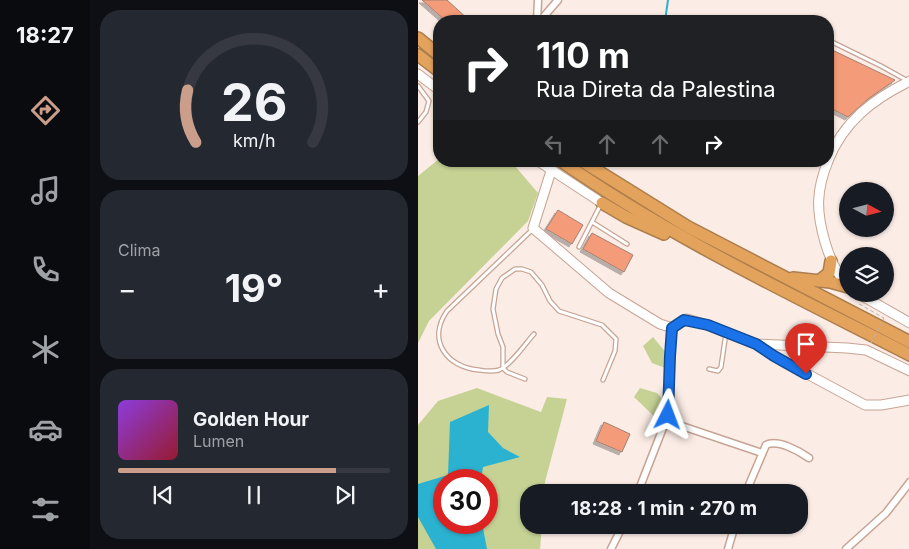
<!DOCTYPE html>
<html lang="pt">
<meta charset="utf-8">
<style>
:root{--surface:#171b24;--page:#242831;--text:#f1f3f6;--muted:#9ea1a6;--line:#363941;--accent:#ca9e8a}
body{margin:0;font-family:Inter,sans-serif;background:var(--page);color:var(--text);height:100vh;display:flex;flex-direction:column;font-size:19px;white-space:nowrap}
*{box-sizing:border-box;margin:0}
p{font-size:16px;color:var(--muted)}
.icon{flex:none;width:28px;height:28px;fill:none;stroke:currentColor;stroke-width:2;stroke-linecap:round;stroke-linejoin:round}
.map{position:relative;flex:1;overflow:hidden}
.details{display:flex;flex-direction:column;gap:10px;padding:10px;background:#0d0f14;width:328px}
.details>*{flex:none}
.top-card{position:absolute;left:15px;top:15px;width:401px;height:152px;border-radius:20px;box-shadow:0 1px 4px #0004;background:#202124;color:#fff;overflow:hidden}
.needle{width:32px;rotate:97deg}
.fabs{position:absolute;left:421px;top:182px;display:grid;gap:10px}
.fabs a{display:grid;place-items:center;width:55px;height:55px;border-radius:50%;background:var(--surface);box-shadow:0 1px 4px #0004;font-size:25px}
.speed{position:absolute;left:15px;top:469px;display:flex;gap:10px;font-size:25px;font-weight:700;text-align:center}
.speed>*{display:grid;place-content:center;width:65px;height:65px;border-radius:50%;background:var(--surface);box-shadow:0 1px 4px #0004;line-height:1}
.speed .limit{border:8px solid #d22;background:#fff;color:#111}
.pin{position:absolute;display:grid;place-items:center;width:42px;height:42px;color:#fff;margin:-51px -21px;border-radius:50% 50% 50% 0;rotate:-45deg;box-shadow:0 0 5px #0007}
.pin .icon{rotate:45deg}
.me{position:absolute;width:55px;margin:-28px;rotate:3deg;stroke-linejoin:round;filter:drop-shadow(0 0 4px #0008)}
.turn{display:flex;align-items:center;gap:18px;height:105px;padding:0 20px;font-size:22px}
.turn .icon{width:65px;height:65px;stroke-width:2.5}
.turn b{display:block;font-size:35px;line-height:42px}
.lanes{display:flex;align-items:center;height:48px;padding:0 20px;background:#0003;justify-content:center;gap:25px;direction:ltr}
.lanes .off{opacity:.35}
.big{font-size:38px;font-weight:700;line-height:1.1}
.details .widget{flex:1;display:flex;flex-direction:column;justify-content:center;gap:8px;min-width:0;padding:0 18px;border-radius:20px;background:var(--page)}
.details .dial{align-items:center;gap:0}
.dial svg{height:130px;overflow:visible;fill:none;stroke:var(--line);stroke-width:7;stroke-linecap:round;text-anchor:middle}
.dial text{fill:var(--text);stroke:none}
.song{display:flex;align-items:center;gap:15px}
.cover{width:60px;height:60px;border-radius:8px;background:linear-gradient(135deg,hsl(270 70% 55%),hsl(350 70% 35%))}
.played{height:5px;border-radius:2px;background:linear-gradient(90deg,var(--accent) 80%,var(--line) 80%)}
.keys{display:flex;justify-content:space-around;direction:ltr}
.heat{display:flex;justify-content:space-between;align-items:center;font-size:28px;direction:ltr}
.trip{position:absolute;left:102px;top:484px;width:288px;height:50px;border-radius:20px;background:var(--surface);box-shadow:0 1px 4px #0004;font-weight:700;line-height:50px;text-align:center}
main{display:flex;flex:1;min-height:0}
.tab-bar{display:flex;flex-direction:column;width:90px;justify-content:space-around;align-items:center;background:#090b0e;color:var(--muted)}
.tab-bar .icon{width:35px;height:35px}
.tab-bar .current{color:var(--accent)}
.tab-bar b{font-size:22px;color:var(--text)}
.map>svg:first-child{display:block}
</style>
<main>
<nav class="tab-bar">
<b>18:27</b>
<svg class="icon current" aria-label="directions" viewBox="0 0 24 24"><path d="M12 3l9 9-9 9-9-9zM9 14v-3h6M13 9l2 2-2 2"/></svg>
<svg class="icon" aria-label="music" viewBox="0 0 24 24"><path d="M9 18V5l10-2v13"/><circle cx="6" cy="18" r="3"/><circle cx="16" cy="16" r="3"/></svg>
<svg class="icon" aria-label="phone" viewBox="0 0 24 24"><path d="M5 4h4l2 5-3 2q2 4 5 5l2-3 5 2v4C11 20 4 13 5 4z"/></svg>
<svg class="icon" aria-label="climate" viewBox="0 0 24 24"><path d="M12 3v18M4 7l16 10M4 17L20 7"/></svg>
<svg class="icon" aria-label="car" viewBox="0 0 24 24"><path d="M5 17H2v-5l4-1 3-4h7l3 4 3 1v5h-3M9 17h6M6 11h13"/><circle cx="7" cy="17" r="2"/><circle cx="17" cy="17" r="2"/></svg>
<svg class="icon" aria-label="filters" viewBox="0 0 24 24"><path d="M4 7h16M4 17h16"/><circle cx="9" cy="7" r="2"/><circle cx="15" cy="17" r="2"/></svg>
</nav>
<section class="details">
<div class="widget dial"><svg viewBox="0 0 100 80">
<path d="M14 69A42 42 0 1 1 86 69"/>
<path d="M14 69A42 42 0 0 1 9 37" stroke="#ca9e8a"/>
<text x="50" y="56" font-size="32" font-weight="700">26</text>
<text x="50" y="72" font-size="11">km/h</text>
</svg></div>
<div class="widget"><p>Clima</p>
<div class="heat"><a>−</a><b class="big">19°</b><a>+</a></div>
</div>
<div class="widget">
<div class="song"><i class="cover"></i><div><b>Golden Hour</b><p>Lumen</p></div></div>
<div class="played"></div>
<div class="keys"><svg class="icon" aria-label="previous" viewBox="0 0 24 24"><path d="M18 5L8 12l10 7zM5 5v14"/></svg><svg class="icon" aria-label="pause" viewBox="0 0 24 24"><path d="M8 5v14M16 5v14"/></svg><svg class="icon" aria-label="next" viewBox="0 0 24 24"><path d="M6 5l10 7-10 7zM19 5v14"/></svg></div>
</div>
</section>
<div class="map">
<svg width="492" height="549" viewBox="0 0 492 549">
<defs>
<filter id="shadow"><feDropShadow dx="-3" dy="3" stdDeviation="0" flood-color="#0004"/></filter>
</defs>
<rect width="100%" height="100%" fill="#fbece5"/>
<g fill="#c5d294" fill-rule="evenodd">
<path d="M21 159V161H85L97 166 120 193 110 221 11 321 0 343V176Z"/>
<path d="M235 337 250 355V369L234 363 225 346Z"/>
<path d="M59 388 123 412 129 397 149 399 127 482 126 492H111V525H124L122 549H0V425L20 401ZM26 480H69V522H26Z"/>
<path d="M222 388 239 393 250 405 244 424 216 397Z"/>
</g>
<path fill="#2bb2d0" d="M71 405 70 432 85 448 102 457 65 467 63 480H26V522L64 523 69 549H18L0 517V484L30 475 32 422Z"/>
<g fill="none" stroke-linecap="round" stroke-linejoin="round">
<path stroke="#2bb2d0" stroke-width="2" d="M247 21 250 0"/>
</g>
<g fill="#f49b79" stroke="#a28072" filter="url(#shadow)">
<path d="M4 0H29L52 21H28Z"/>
<path d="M410 48 477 80 450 99 430 117 416 110 410 118Z"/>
<path d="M140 210 165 225 154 244 128 229Z"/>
<path d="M174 233 215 255 206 272 165 249Z"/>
<path d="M186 422 212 434 204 452 178 441Z"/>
</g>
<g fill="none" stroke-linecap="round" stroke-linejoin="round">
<g stroke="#c7a494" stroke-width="5.5">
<g id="service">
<path d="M410 40 463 66 490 81"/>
<path d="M0 86 11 101 8 112 0 122"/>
<path d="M174 222 209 244"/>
<path d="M115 229 29 311C9 340 28 367 61 370 68 371 74 372 81 370 93 365 107 344 116 334"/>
<path d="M161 247 182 206"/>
<path d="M291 369 300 371 303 367 308 333"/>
<path d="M107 379 89 372 85 368V347L80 334 75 309 78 289 84 278 97 269H104L113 272 124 285 132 301 141 311 184 325 198 339 197 351 185 380"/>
</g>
</g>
<g stroke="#c7a494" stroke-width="9">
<g id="minor">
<path d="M119 21 120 0"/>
<path d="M122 21 140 0"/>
<path d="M249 421 344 453"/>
<path d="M220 492 250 415 252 356 255 328"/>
<path d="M328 492 348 445C360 439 381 451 391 458"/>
<path d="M193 549 205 525"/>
<path d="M310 549 317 525"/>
<path d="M428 549 468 513 492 482"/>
</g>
</g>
<g stroke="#c7a494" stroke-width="11">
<g id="secondary">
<path d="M0 74 21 90"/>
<path d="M120 161 184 203"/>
<path d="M410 161C398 191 398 211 407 242 412 259 418 273 430 287"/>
<path d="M410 161C425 122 455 99 492 81"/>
<path d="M133 171 115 228 191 293 242 324 255 328 266 320 269 319 289 325 338 344 429 348 448 350 492 371"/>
<path d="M441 294 492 323"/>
<path d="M338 344 356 356 447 405H463L492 400"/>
</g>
</g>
<g stroke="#ad7e4d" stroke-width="14">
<g id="motorway">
<path d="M0 38 21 55"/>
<path d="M0 55 21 71"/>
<path d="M143 161C252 237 373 294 492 355"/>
<path d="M164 161 270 227 492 342"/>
<path d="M184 203 208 217 246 234"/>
<path d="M375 278 412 282 430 287"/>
<path d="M401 281 411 273 413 261"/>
</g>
</g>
<path stroke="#c0b1aa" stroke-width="1" stroke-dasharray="4 2.5" stroke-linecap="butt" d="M441 304 466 318"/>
<use href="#service" stroke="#fff" stroke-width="3"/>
<use href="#minor" stroke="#fff" stroke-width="6"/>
<use href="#secondary" stroke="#fff" stroke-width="9"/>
<use href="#motorway" stroke="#e4a35c" stroke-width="11"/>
<path stroke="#c0b1aa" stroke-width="1" stroke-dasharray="4 2.5" stroke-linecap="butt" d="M453 343 466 318"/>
</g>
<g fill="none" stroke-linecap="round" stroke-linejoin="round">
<g stroke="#114b97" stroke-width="12">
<path id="route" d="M250 415 252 356 254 328 266 320 290 325 338 344 356 356 388 374"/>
</g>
<use href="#route" stroke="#1a73e8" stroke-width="9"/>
</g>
</svg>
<div class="fabs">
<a><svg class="needle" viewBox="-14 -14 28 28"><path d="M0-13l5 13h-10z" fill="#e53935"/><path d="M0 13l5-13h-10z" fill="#9ea1a6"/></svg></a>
<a><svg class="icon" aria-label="layers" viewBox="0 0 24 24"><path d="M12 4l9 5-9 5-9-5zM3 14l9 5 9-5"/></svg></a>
</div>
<div class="speed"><div class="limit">30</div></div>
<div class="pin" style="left:388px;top:374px;background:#d93025"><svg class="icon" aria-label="arrive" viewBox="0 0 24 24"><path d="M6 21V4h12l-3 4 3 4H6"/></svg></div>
<svg class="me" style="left:250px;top:415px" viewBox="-20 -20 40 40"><path d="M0-17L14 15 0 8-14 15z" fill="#1a73e8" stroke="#fff" stroke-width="4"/></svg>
<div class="trip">18:28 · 1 min · 270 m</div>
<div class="top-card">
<div class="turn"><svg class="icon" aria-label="right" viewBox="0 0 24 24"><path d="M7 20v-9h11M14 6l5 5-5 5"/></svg><div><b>110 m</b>Rua Direta da Palestina</div></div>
<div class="lanes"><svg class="icon off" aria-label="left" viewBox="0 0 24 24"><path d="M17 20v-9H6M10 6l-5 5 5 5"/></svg><svg class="icon off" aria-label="ahead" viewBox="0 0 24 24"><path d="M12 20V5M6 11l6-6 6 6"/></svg><svg class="icon off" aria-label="ahead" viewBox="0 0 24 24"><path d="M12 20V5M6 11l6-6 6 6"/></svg><svg class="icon" aria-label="right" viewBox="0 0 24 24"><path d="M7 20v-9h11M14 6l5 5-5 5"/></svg></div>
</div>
</div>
</main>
